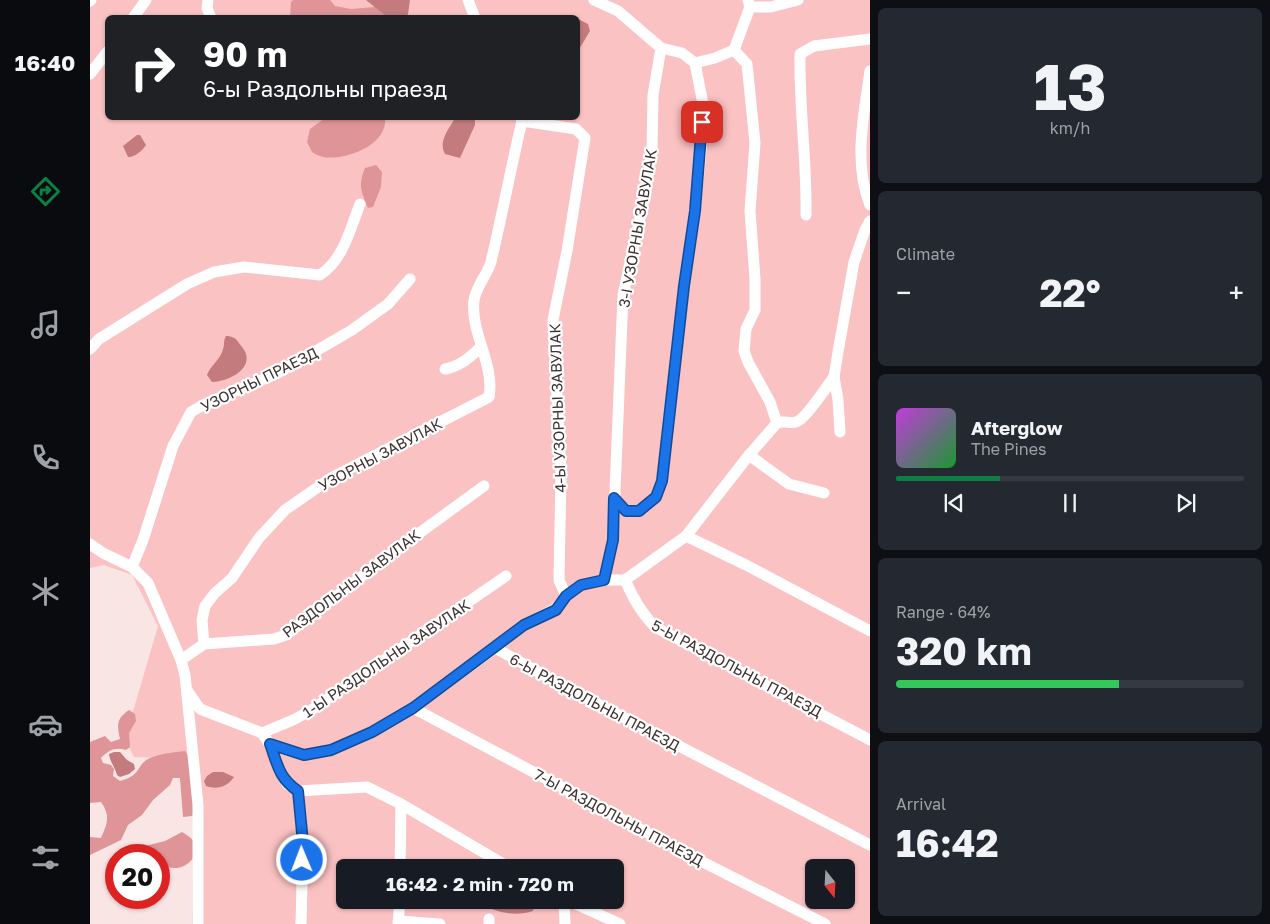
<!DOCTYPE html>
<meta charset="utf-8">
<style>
:root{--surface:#171b24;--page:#242831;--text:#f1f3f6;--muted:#9ea1a6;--line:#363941;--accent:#0b8043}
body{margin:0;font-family:"Golos Text",sans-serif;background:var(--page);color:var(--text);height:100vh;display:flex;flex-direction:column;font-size:19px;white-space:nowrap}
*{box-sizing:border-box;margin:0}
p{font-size:16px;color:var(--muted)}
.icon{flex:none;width:28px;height:28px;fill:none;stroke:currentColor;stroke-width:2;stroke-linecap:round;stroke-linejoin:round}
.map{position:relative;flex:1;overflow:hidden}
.panel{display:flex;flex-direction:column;gap:8px;padding:8px;background:#0d0f14;width:400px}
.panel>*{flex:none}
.top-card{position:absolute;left:15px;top:15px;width:475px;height:105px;border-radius:8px;box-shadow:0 1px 4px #0004;background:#202124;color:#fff;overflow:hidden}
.needle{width:32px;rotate:162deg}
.controls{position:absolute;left:715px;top:859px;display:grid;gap:10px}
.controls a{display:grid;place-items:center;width:50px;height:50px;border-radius:8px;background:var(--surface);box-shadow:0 1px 4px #0004;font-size:25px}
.speed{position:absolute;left:15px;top:844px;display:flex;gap:10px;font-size:25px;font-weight:700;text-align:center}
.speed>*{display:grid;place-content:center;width:65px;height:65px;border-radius:50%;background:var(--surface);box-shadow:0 1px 4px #0004;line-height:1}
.speed .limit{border:8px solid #d22;background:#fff;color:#111}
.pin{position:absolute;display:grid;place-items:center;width:42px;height:42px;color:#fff;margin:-21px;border-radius:10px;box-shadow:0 2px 8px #0006}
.me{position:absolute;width:55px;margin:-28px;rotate:359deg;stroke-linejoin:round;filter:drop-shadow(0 0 4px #0008)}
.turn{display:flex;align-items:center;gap:18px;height:105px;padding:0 15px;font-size:22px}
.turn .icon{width:65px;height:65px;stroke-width:2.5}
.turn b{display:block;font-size:35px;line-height:42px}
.big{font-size:38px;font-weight:700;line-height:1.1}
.panel .card{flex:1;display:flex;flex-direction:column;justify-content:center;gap:8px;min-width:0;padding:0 18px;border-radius:8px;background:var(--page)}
.panel .dial{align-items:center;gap:0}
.dial b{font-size:65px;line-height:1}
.song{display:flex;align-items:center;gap:15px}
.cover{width:60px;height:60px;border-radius:8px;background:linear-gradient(135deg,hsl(290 70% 55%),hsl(130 70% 35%))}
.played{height:5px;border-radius:2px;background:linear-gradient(90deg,var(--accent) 30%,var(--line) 30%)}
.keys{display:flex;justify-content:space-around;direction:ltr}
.heat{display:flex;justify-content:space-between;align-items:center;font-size:28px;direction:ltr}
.charge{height:8px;border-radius:4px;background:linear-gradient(90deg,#34c759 64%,var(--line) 0)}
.trip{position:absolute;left:246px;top:859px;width:288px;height:50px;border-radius:8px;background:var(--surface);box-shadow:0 1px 4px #0004;font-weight:700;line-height:50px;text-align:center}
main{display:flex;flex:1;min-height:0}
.menu{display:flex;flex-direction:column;width:90px;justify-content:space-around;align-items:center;background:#090b0e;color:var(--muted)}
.menu .icon{width:35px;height:35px}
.menu .on{color:var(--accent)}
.menu b{font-size:22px;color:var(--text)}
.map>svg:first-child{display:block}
</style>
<main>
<nav class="menu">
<b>16:40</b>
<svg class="icon on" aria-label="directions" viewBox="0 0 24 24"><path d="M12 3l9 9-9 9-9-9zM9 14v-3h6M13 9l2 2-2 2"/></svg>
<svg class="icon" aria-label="music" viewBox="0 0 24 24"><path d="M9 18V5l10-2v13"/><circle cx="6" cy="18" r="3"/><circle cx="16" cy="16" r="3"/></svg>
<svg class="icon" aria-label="phone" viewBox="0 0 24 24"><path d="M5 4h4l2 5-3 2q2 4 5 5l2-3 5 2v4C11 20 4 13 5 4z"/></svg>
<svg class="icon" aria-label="climate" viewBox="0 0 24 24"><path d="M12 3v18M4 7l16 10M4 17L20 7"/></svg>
<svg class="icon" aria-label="car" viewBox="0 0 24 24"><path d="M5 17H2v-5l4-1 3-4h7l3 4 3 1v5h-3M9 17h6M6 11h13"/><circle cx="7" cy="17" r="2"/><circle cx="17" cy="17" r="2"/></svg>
<svg class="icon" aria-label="filters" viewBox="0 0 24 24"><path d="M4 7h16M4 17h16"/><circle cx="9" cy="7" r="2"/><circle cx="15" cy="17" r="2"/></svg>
</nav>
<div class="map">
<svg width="780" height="924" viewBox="0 0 780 924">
<rect width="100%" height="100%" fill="#fae5e5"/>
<path fill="#fbc2c3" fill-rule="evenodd" d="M0 0H780V924H102L103 823 99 759 44 757 35 739 68 626 42 575 14 565 0 568ZM18 18H488V118H18ZM255 868H525V900H255ZM724 868H756V900H724Z"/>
<g fill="#df9497">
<path d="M203 0H240L245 6 261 9 285 7 297 17 200 18 201 2Z"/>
<path d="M235 118H295C298 145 255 161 233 157 229 156 225 154 222 152L217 142 220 129Z"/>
<path d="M286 165 292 172 291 187 283 207 278 208C271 191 268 185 275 168Z"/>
<path d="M39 710 45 714 46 721 39 733 40 747 36 750C25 747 19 750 11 758L13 763 21 765 24 769 23 776 30 781C52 775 45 767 58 759 68 754 84 752 95 751L99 757 105 811 102 816 93 817 90 778H83L80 785 63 800 52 815 38 825 31 840 0 855V837L11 838C17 824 21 816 11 802L0 803V742L15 736 21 742 30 739C27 725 26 719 39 710Z"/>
<path d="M92 832C97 835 104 839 106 846 108 858 95 869 84 868 79 868 73 865 69 863V855H47L55 846 75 841Z"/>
</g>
<g fill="#c37b7e">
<path d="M276 0H320L318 14 316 17H297Z"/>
<path d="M488 19 498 24 500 31 488 51Z"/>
<path d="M365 118H385V125L370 158 355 154C348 141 359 129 365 118Z"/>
<path d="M47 135H50L56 145C53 150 44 158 38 157L33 146Z"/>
<path d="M136 336C142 336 146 338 149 343 151 346 155 350 156 354 161 371 136 382 122 382L117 375C120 366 131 359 133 349 135 344 133 341 136 336Z"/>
<path d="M24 752H30L37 760 44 764 45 769 39 774 30 777 27 775C25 767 20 762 19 754Z"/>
<path d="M123 772H133L144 777C137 787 127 790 116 786L114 781 117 776Z"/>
<path d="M389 900H445L443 911C426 917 401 913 389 900Z"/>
</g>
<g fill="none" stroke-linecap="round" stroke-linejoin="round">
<g stroke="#fff" stroke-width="11">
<path d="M118 0 117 8 121 18"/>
<path d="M378 0 385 18"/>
<path d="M504 0 528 11 571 48 592 53 605 63 613 104 612 139 605 211 594 286 572 481 566 497 549 511H536L524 498"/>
<path d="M658 0 660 7 644 50 657 64 665 143 660 211 665 279V310L656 329 654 351 658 362 680 402 687 423"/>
<path d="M0 1 1 0"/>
<path d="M660 7H681L708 0"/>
<path d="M43 18 56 0"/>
<path d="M605 63 625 58 644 50"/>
<path d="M780 71C774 114 763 163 780 205"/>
<path d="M0 74 18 51"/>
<path d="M432 121 486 129 495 138 477 251 463 320 471 473 469 580 476 596"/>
<path d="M716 215C717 161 709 108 710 54L724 46 780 39"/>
<path d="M0 349 9 339 97 284 124 272 154 267 230 275C254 259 260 229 270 204"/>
<path d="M355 369C371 366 380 357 391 347"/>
<path d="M750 432 748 400 744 377 748 352 764 262 775 230 780 221"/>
<path d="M659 455 699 484 734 493"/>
<path d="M596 536 656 565 780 631"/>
<path d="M0 544 13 553 42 567 58 583 91 660 95 675 108 805V924"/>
<path d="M42 567 53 540 83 446 101 412 115 404 188 373 262 330 298 304 320 279"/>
<path d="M514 580 523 540 533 295 555 195 562 150 563 95 571 48"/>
<path d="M535 580 596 536 659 455 687 423C695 420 700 424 706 422 715 420 737 386 744 377"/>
<path d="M535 580C543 598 551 613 565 627L780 740"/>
<path d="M114 644 112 620 115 606 125 593 142 578 169 538 195 510 241 478 399 397C405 364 380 333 384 300 386 287 397 275 401 262 412 215 421 168 432 121L431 118"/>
<path d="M405 648 434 625 465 609 476 596 491 585 514 580H535"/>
<path d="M91 660 114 644 184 639 196 635 302 553 394 486"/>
<path d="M97 690 110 709 172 733 180 745 190 772 197 784 208 791 213 843 211 924"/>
<path d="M323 708 601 856 735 924"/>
<path d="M172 733 203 720 220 711 416 576"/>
<path d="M180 745 214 755 241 750 282 732 323 708 405 648 479 689 780 845"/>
<path d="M208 791 277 787 311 804 420 868"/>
<path d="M310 868 311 804"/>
<path d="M474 900 475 924"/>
<path d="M477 900 530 924"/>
<path d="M309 921 350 924"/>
<path d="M308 924 310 900"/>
<path d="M399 924V919"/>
</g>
</g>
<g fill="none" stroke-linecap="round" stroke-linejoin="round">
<g stroke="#114b97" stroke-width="12">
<path id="route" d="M212 860 213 843 208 791C189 778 188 766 180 744L214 755 241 750 282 732 323 708 434 625 466 610 476 596 491 585 514 580 523 540 524 498 536 511H549L566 497 572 481 594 286 605 211 612 122"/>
</g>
<use href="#route" stroke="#1a73e8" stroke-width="9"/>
</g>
<g text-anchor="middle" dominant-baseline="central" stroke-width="4.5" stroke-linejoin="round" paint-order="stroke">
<g font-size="15" fill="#3f3232" stroke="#fff">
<text transform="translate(547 228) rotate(-80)">3-І УЗОРНЫ ЗАВУЛАК</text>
<text transform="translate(169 379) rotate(-26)">УЗОРНЫ ПРАЕЗД</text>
<text transform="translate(467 408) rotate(-92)">4-Ы УЗОРНЫ ЗАВУЛАК</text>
<text transform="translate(290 454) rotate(-28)">УЗОРНЫ ЗАВУЛАК</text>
<text transform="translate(261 583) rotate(-37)">РАЗДОЛЬНЫ ЗАВУЛАК</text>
<text transform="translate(296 658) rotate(-34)">1-Ы РАЗДОЛЬНЫ ЗАВУЛАК</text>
<text transform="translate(647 668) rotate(28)">5-Ы РАЗДОЛЬНЫ ПРАЕЗД</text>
<text transform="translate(505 702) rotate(28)">6-Ы РАЗДОЛЬНЫ ПРАЕЗД</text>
<text transform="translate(529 817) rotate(28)">7-Ы РАЗДОЛЬНЫ ПРАЕЗД</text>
</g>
</g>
</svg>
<div class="controls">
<a><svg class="needle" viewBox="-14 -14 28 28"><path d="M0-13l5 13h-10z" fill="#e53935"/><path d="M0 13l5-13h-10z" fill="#9ea1a6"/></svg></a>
</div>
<div class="speed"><div class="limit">20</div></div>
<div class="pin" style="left:612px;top:122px;background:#d93025"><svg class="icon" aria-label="arrive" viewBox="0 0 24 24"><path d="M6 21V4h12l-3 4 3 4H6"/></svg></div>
<svg class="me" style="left:212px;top:860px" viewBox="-20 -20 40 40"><circle r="17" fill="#1a73e8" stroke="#fff" stroke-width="3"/><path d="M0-11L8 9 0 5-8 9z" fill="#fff"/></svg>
<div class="trip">16:42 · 2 min · 720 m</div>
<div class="top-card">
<div class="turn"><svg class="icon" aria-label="right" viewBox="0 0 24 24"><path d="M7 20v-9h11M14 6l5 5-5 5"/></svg><div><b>90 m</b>6-ы Раздольны праезд</div></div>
</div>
</div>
<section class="panel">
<div class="card dial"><b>13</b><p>km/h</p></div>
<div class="card"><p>Climate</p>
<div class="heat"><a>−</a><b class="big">22°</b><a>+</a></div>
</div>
<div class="card">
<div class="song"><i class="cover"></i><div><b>Afterglow</b><p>The Pines</p></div></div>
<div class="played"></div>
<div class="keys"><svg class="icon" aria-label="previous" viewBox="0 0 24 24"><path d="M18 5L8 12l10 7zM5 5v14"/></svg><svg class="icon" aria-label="pause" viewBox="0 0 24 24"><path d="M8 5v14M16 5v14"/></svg><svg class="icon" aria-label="next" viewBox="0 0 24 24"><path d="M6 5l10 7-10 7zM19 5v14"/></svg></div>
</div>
<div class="card"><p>Range · 64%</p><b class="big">320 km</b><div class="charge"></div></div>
<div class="card"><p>Arrival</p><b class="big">16:42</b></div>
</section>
</main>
